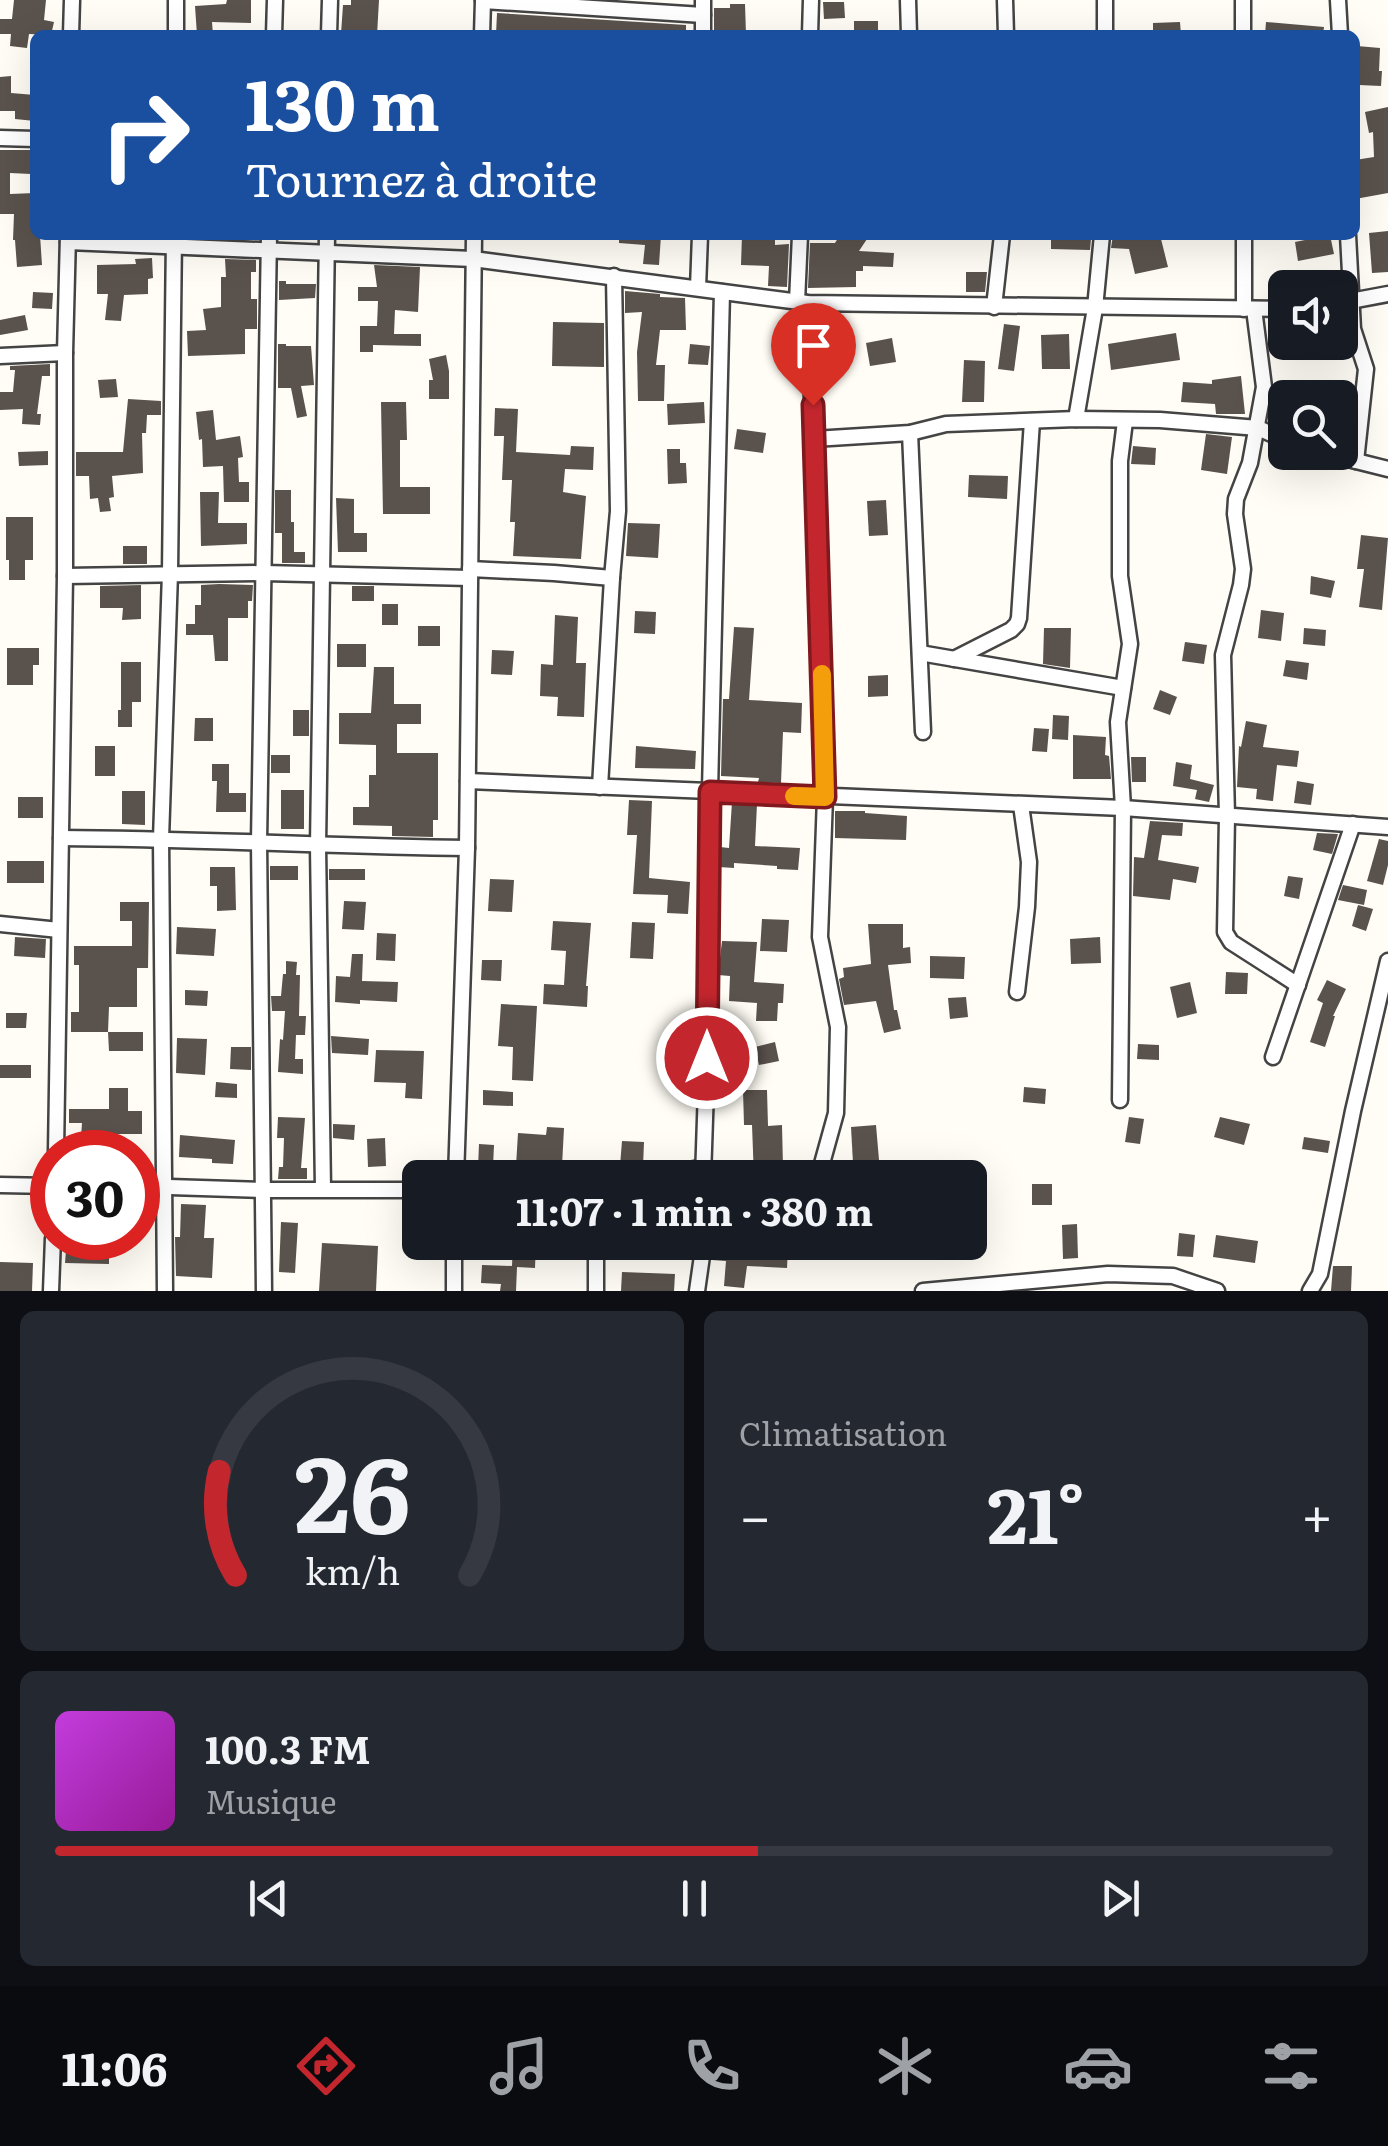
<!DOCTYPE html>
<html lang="fr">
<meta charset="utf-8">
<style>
:root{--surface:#171b24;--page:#242831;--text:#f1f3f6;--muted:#9ea1a6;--line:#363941;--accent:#c4262e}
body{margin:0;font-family:Literata,serif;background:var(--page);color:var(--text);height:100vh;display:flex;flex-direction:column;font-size:38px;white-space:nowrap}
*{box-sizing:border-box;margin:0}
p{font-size:32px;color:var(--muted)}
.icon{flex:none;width:55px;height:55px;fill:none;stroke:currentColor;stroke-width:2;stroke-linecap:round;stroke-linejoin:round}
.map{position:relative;height:1291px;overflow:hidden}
.drawer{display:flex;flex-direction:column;gap:20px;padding:20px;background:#0d0f14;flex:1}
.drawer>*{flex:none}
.hud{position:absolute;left:30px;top:30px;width:1330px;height:210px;border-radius:15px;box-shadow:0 10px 40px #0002;background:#1a4fa0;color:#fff;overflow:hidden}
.buttons{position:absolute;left:1268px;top:270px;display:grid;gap:20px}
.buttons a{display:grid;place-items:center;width:90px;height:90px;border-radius:15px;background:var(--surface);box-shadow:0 10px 40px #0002;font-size:50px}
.speed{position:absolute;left:30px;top:1130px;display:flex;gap:20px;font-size:50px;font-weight:700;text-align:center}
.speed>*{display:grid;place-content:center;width:130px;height:130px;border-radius:50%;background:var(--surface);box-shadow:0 10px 40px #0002;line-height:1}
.speed .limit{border:15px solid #d22;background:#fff;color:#111}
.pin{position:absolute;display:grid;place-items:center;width:85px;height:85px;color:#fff;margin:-102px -42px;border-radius:50% 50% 50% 0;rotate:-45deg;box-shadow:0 0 10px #0007}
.pin .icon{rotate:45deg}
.me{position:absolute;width:110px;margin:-55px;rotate:0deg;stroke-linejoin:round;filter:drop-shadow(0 0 8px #0008)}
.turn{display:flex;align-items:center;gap:35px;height:210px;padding:0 50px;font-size:45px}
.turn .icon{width:130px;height:130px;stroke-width:2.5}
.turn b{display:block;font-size:70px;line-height:85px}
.big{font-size:75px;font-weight:700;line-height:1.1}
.drawer .tile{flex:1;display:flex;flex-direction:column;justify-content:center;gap:15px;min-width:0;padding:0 35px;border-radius:15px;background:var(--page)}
.drawer .dial{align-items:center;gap:0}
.dial svg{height:260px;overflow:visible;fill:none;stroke:var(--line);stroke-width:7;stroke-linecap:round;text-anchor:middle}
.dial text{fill:var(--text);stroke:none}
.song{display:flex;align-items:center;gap:30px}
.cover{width:120px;height:120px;border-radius:15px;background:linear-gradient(135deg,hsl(290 70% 55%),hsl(300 70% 35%))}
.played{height:10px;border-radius:5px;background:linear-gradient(90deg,var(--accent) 55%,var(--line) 55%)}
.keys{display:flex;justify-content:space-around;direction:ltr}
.heat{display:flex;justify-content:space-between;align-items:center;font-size:55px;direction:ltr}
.drawer .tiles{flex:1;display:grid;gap:20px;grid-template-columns:1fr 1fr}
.tile:last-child{grid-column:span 2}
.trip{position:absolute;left:402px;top:1160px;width:585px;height:100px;border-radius:15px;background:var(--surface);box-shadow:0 10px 40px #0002;font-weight:700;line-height:100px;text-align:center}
.menu{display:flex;height:160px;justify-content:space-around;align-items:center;background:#090b0e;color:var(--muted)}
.menu .icon{width:70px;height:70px}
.menu .on{color:var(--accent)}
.menu b{font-size:45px;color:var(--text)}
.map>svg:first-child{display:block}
</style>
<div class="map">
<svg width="1388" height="1291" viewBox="0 0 1388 1291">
<rect width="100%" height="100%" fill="#fffdf5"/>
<g fill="#5a524d">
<path d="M14 0H46L44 20 54 22 51 35 29 34 27 48 10 46 11 34H0V19H12Z"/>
<path d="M227 0H251V23L212 22 213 35H197L195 6 226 4Z"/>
<path d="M351 0H379L377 35 341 34 343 5H351Z"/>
<path d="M823 2H844L845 18 824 19Z"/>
<path d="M730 4H745L746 35H714V8H730Z"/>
<path d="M497 13 686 25V35H496Z"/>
<rect x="854" y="21" width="24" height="14"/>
<path d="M1180 22 1181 35H1153V23Z"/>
<path d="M1266 22 1324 27 1323 35H1265Z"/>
<path d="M1357 46 1380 48 1379 71H1382L1381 86 1359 85 1360 61H1356Z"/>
<path d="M11 76V93L35 95V121L15 119V111H0V77Z"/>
<path d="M1388 107V193L1355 199V160L1374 157 1373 132 1369 133 1365 112Z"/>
<path d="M0 150H33L31 174 10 173V194L35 193V235H40L42 265 17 267 15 240H13L14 214H0Z"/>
<path d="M1388 231V272L1372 273 1369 233Z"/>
<path d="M619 235H661L659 265 643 264 645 245 619 243Z"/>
<path d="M742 235H775V245L789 244 787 287 768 286 769 266 741 265Z"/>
<path d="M840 235H860L867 239 859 251 894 253 893 267 863 266V271H856V287L808 288 810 243H835Z"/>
<path d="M1051 235 1091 239 1090 250 1051 249Z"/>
<path d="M1113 235H1160L1168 267 1135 274 1129 249 1111 248Z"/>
<path d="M1330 235 1334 254 1298 261 1295 242Z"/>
<path d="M152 258 153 278 148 279V294L124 295 121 321 105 320 108 294H97V265L136 264 135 259Z"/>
<path d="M225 259 256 260V272H251V299H257V329H245V354L188 356 187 331 206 330 203 309 221 307V277H226Z"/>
<path d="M374 265 420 267 418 312 395 310 394 334H421V346L373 345V352H360V326H377L378 301H358V287H377Z"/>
<path d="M966 272H987L985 292H966Z"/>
<path d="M279 281H286V284H316L315 298 279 300Z"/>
<path d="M625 291 660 294V297L685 298 686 330H660L656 365H665L664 401H638L637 352 642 312 625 313Z"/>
<path d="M33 292 53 293 52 309 32 308Z"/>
<path d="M25 315 28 330 0 335V320Z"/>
<path d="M553 322 604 323V367L552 366Z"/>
<path d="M1004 324 1020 326 1014 371 998 369Z"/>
<path d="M1176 333 1180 360 1111 370 1108 344Z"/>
<path d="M1069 334 1070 369H1042L1041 335Z"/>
<path d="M892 338 896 362 870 366 866 343Z"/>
<path d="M278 344H286V346H311L314 385 301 386 307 416 297 418 291 388H278Z"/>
<path d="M690 344 710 346 708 365 688 364Z"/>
<path d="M446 355 449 371V399H429V380H433L429 359Z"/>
<path d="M964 360 985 361 984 402H962Z"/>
<path d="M50 364V376H42L37 414H41L40 425 22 424 23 409 0 410V392H13L15 370H10V366Z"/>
<path d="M1241 376 1245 414H1216L1215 404 1181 402 1183 382 1212 384V380Z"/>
<path d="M116 379 118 397 100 398 98 380Z"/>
<path d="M128 399 161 401V415H147L146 433H142L143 473 112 476 114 497 109 498 111 511 100 512 98 498 90 499 89 476H76V452H123Z"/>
<path d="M381 402H406L407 440H400V487H430V514H383Z"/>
<path d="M704 402 705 423 668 425 667 404Z"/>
<path d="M495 408 518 409 516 452 570 455 571 446 594 447 593 470 565 469 563 492 586 496 581 559 513 556 515 522H510L512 480H502L504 436H494Z"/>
<path d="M213 410 216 440 240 436 243 457 238 458 239 482H249V502H224L223 466 203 467 202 439 199 440 196 412Z"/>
<path d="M737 429 766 433 763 453 734 449Z"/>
<path d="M1206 434 1232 437 1227 474 1201 470Z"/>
<path d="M1133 446 1156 448 1155 465 1131 464Z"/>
<path d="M667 449H680V463H686L687 483 668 484Z"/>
<path d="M48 451V465L19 466 18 452Z"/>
<path d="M969 475 1008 476 1007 499 968 497Z"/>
<path d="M275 490H291V522H294V552H305V563H282V533H275Z"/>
<path d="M200 492H219L218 523H247V544L201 546Z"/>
<path d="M336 498 354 499V533H367V552H338Z"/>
<path d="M886 500 888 535 869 536 867 501Z"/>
<path d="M6 517H33V560H25V580H9V560H6Z"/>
<path d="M628 523 660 524 658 558 626 556Z"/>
<path d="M1361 535 1388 538 1382 610 1359 607 1364 569H1357Z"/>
<rect x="123" y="546" width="24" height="18"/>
<path d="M1311 576 1335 581 1331 598 1310 594Z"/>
<path d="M219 584 253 585 252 601H248V618H228V661H215L213 635H186V624H195V605H201V585Z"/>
<path d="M141 585V619L122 620 123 608H100V586Z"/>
<rect x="352" y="586" width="22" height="15"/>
<rect x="382" y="604" width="16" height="21"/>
<path d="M1261 610 1284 613 1281 641 1258 638Z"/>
<path d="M635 611 656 612 655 634 634 633Z"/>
<path d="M555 615 578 617 576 663H586L584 717 557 716 558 697 540 696 541 664 553 665Z"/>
<rect x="418" y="626" width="22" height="20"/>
<path d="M734 627 754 628 749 700 802 703 801 733 783 732 781 783 758 782 759 778 721 776 723 699H729Z"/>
<path d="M1044 628H1071L1070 668 1043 664Z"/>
<path d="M1304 628 1326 630 1325 646 1303 644Z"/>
<path d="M1185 642 1207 645 1204 664 1182 661Z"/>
<rect x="337" y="644" width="29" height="23"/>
<path d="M7 648H39V665H33V685H7Z"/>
<path d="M492 650 514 651 512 675 491 674Z"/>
<path d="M1286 660 1309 663 1307 680 1283 676Z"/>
<path d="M121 662H141V702H132V727H118V710H121Z"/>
<path d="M374 667H394V704H421V724H397V753H438V820H433V837L392 836V826L353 825V807H369V775H376V745L339 744V713H371Z"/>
<path d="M888 675V696L868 697V676Z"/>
<path d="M1160 690 1177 697 1170 715 1153 709Z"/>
<rect x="293" y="710" width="16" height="26"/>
<path d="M1053 715 1069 716 1068 740 1052 739Z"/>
<path d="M195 718H213V741H194Z"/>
<path d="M1246 721 1267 725 1263 747 1299 751 1297 767 1277 765 1273 801 1256 799 1257 789 1237 787 1239 746 1241 747Z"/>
<path d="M1034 728 1049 729 1047 752 1032 751Z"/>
<path d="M1073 735 1106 737 1105 755 1109 756 1111 779H1073Z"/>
<rect x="95" y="746" width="20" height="30"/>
<path d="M636 746 696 751 695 769 635 768Z"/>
<rect x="271" y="755" width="19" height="18"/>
<path d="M1131 757H1146V782H1132Z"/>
<path d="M1176 762 1192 765 1190 779 1214 785 1209 802 1195 799 1197 790 1173 786Z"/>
<path d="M212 764H229V793H246V812H216L217 781H212Z"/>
<path d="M1297 781 1314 784 1311 805 1294 803Z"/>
<rect x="281" y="790" width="23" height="39"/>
<path d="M122 791H145V825L122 824Z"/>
<rect x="18" y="797" width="25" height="21"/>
<path d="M629 800 652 801 649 878 690 882 688 914 667 913 668 895 633 894 637 835H627Z"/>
<path d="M732 802 757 804 755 846 800 848 798 870 777 869V866L734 863V868L719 867 720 847 729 848Z"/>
<path d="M835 811H865V813L907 816 906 840 835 838Z"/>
<path d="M1150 821 1183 823 1182 836 1162 835 1158 860 1199 867 1196 883 1173 879 1170 900 1133 896 1134 857 1144 858Z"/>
<path d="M1317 833 1338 834 1332 854 1313 850Z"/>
<path d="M1379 839 1388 841V865L1383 885 1367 881Z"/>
<rect x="7" y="861" width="37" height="22"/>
<rect x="270" y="866" width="28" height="14"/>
<path d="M210 867H235L236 910 217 911V886H210Z"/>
<rect x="329" y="869" width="36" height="11"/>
<path d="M1288 876 1303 878 1299 899 1284 896Z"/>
<path d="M490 879 514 880 512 912 488 911Z"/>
<path d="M1343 885 1367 890 1364 905 1338 900Z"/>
<path d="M344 901 366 902 364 930 342 929Z"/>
<path d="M120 902H149L148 968H137V1007H109L108 1032H71V1012H79V965H74V946H132V921H120Z"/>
<path d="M1358 905 1373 909 1366 931 1352 926Z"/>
<path d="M762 919 789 920 787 952 760 951Z"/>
<path d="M553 921 591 923 586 986H588L587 1007 543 1004 544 984 564 985 566 951 551 950Z"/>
<path d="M632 922 655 923 653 959 630 958Z"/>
<path d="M868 924H903V948L910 947 911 963 888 965 894 1010H897L901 1029 884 1033 876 1001 844 1005 839 979 844 977 843 968 871 964Z"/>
<path d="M177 927 216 929 214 956 176 954Z"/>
<path d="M377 933 396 934 395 961 376 960Z"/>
<path d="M15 937 46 939 45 958 14 956Z"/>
<path d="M1100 937 1101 963 1071 964 1070 939Z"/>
<path d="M722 941 757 942 754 982 784 984 783 1003H778L777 1021H756L757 1003 729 1001 730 976 718 975Z"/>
<path d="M352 954H363L362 981 398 982 397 1002 360 1000V1004L335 1002 336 976 350 977Z"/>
<path d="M930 956 965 957 964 979 930 978Z"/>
<path d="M482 960H502L501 981 481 980Z"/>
<path d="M286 961 297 962 296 975H300L299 1016H306L305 1035H296L295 1059H303V1074L278 1072 280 1039 283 1040 285 1011H272L271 996H281L283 974H286Z"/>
<path d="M1226 972 1248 973 1247 994H1225Z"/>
<path d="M1327 980 1346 989 1333 1016H1335L1325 1047 1310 1042 1323 1003 1317 1000Z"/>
<path d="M1190 982 1197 1013 1177 1018 1170 987Z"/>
<path d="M185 990 208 991 207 1006 185 1005Z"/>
<path d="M966 997 968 1017 950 1019 948 998Z"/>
<path d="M501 1004 537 1006 533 1081 512 1080 513 1047 498 1046Z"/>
<path d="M6 1013H27L26 1028H6Z"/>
<path d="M108 1032H143V1051H109Z"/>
<path d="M331 1036 369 1039 368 1055 332 1053Z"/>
<path d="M177 1038 207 1039 205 1075 176 1073Z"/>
<path d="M775 1042 779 1061 759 1065 755 1047Z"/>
<path d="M1138 1044 1159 1045V1060L1137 1059Z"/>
<path d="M231 1047H251V1070L230 1069Z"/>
<path d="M376 1050 424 1051 422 1099 405 1098 406 1083 374 1082Z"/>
<rect x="0" y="1065" width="31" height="13"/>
<path d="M216 1082 237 1084V1098L215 1097Z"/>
<path d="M1024 1087 1046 1089 1045 1104 1023 1102Z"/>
<path d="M109 1088H128V1111H142V1134H106L105 1152H80L82 1123H69V1109H109Z"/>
<path d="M483 1090 513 1092V1106L483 1105Z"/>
<path d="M743 1090H767L768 1126 782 1125 783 1167H779V1178H754L752 1125H744Z"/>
<path d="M278 1117 305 1118 301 1168H307V1179H278L279 1167H283L284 1138H277Z"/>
<path d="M1129 1117 1144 1119 1140 1144 1125 1142Z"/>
<path d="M1220 1117 1250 1124 1244 1145 1214 1137Z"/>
<path d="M333 1124 355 1125 354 1140 333 1138Z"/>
<path d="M876 1125 879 1160 853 1163 851 1127Z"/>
<path d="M547 1127 564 1128 562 1166H516L518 1133 546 1135Z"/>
<path d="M180 1135 235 1140 233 1164 212 1163V1159L179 1157Z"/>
<path d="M1304 1137 1330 1141 1328 1153 1302 1149Z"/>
<path d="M385 1138 386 1166 368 1167 367 1139Z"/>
<path d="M622 1141 644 1142 643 1167 620 1166Z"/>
<path d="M479 1144 494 1145 493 1167 478 1168Z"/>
<rect x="1032" y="1184" width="20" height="21"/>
<path d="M181 1204 206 1205 204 1238H214L212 1278 176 1276 175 1237H180Z"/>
<path d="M281 1222 298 1223 295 1273 279 1272Z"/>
<path d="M1077 1224 1078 1258 1063 1259 1062 1225Z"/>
<path d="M1179 1233 1195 1235 1193 1257 1177 1256Z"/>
<path d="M1216 1235 1258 1241 1255 1263 1213 1257Z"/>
<path d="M67 1238H84L83 1251 109 1253V1264L65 1263Z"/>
<path d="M513 1242H536L535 1268 517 1267 516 1291H500L501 1284 481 1283 482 1265 512 1266Z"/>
<path d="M715 1242 788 1248 787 1268 747 1266 744 1288 724 1286 726 1261 712 1260Z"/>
<path d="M322 1243 378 1246 376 1291H319Z"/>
<path d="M0 1262 33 1263 32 1291H0Z"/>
<path d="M1333 1266H1352L1351 1291H1331Z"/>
<path d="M622 1272 675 1274 674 1291H621Z"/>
</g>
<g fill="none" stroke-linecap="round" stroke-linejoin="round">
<g stroke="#444" stroke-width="19">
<g id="minor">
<path d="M176 0V35"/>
<path d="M908 0 909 35"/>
<path d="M1005 0 1006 35"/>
<path d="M1243 0V35"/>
<path d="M1338 0 1340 35"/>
<path d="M483 1 703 15"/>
<path d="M71 35 72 0"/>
<path d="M274 35 275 0"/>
<path d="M329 35 330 0"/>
<path d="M482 35 483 0"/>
<path d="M703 35V0"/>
<path d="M810 35 811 0"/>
<path d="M1105 35V0"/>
<path d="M0 138 35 139"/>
<path d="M1244 235V309"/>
<path d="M68 242 473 259 807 303 1285 309"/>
<path d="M698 288 700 235"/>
<path d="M797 302 800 235"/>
<path d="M807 303 814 439 825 797 820 937 838 1027 836 1113 818 1178"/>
<path d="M1340 303 1388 294"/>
<path d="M994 307 1002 235"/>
<path d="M1254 309 1264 387 1250 463 1236 499 1235 514 1243 569 1241 585 1223 655 1227 816 1225 932 1231 942 1298 985"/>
<path d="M0 356 65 353"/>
<path d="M1076 419 1095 308 1102 235"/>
<path d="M910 433 923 732"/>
<path d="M814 439 910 433 946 424 1076 419 1160 420 1258 428 1285 440"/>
<path d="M1321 452 1356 461 1366 369 1353 329 1348 235"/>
<path d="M1356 461 1388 469"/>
<path d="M470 569 554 573 612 578"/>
<path d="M65 576 264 573 470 578"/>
<path d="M920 653 1123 688"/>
<path d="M954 659 1011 630 1017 624 1019 618 1032 421"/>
<path d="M468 781 1123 808 1388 827"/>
<path d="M600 787 612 578 618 511 614 276"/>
<path d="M61 838C197 839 332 846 467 848"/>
<path d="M0 924 59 930"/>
<path d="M1017 992 1027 907 1029 862 1021 805"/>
<path d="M1273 1057 1353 824"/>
<path d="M1120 1100 1123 808 1118 722 1130 644 1120 576V461L1125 421"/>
<path d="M56 1152 65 576V353L68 235"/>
<path d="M456 1178 467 848 474 235"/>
<path d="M483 1178 545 1176 562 1178"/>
<path d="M654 1178 703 1167"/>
<path d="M703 1178 707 1059 709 832 722 292"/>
<path d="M0 1185 52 1186"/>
<path d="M138 1186 264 1190H420"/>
<path d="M323 1189 318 846 327 235"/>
<path d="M596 1242V1291"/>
<path d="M51 1291 53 1238"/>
<path d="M165 1291 161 839 170 573 174 235"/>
<path d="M264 1291 259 842 269 235"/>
<path d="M454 1291V1242"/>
<path d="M697 1291 704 1242"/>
<path d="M923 1291 1108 1274 1173 1276 1217 1291"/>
<path d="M1310 1291 1320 1274 1353 1111 1388 961"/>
</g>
</g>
<use href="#minor" stroke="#fff" stroke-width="14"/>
</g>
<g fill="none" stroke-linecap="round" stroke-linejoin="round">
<g stroke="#7f191e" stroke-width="25">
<path id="route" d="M707 1058 710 792 825 797 813 405"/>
</g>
<use href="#route" stroke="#c4262e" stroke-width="18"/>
<path stroke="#f59e0b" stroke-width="18" d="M794 796 825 797 822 674"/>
</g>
</svg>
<div class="buttons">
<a><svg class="icon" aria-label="sound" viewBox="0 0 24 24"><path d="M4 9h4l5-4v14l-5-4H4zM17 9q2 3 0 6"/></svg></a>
<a><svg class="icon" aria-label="search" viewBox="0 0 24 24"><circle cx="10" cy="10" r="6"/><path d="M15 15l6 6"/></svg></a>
</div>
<div class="speed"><div class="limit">30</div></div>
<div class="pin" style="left:813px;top:405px;background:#d93025"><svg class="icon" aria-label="arrive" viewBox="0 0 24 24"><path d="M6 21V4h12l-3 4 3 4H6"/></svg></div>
<svg class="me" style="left:707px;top:1058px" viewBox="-20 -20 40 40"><circle r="17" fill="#c4262e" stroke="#fff" stroke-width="3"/><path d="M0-11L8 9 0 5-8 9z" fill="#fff"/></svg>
<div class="trip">11:07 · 1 min · 380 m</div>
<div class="hud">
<div class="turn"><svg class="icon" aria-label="right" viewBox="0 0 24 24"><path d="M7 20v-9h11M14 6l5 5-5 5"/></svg><div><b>130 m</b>Tournez à droite</div></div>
</div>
</div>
<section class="drawer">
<div class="tiles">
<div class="tile dial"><svg viewBox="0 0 100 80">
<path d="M14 69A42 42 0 1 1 86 69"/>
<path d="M14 69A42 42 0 0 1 9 37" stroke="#c4262e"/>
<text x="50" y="56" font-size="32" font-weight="700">26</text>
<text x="50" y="72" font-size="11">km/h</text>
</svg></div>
<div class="tile"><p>Climatisation</p>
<div class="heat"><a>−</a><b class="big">21°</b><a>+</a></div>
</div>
<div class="tile">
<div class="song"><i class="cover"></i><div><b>100.3 FM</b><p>Musique</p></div></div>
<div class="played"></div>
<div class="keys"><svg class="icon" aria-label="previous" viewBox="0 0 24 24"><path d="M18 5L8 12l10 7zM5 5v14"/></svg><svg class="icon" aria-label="pause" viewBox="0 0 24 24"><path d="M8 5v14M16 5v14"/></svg><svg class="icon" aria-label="next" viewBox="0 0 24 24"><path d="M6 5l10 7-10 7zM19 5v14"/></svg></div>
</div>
</div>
</section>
<nav class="menu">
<b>11:06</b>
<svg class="icon on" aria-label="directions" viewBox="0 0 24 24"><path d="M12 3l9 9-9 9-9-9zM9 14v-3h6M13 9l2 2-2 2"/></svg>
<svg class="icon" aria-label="music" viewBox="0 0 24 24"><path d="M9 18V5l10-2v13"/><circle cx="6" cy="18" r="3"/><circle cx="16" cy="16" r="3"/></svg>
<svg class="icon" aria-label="phone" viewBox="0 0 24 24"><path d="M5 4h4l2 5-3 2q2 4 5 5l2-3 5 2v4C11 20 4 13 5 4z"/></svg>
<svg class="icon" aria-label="climate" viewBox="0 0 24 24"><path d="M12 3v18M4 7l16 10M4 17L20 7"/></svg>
<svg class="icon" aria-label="car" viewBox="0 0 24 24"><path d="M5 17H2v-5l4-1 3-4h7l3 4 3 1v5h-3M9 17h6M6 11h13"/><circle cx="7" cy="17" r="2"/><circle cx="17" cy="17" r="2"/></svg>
<svg class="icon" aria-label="filters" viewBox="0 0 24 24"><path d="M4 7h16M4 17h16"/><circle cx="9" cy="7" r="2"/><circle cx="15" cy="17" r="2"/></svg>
</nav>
